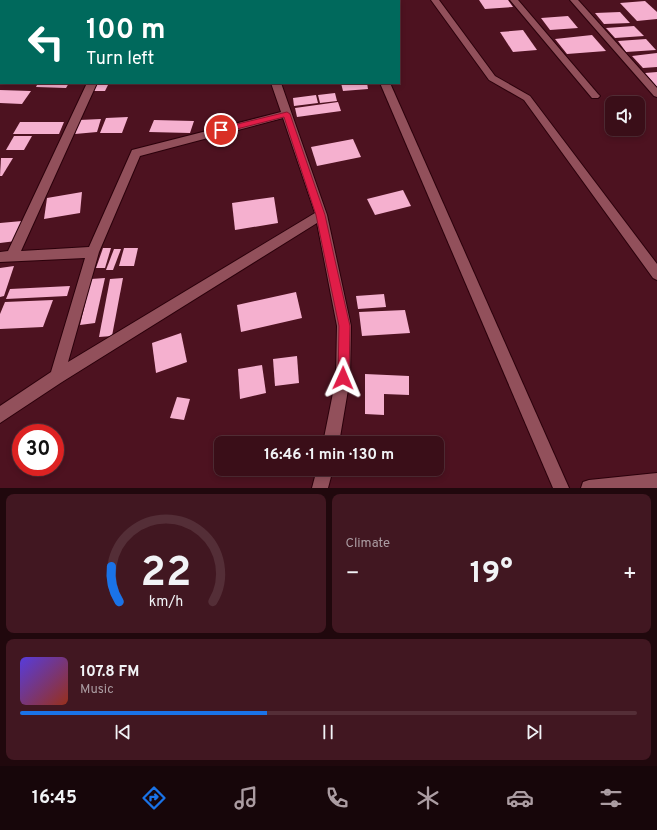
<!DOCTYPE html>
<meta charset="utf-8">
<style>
:root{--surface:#3a0e18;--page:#411721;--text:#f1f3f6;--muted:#ab9ca2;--line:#542e37;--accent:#1a73e8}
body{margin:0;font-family:Overpass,sans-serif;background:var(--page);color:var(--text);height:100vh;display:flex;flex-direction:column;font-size:15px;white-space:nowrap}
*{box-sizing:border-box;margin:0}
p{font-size:13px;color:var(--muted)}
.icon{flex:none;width:22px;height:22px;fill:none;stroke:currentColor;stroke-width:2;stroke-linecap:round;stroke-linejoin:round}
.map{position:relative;height:488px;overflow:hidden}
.drawer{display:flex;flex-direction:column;gap:6px;padding:6px;background:#20080d;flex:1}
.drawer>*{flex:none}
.guide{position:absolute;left:0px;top:0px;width:400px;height:84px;box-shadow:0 2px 6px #0003,0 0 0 1px var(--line);background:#00695c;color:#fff;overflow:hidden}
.tools{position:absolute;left:605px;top:96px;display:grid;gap:8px}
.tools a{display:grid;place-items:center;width:40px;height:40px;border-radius:8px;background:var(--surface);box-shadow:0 2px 6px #0003,0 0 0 1px var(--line);font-size:20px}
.speed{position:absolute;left:12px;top:424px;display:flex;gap:8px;font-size:20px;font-weight:700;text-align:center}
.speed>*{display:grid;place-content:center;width:52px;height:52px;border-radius:50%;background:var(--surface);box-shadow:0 2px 6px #0003,0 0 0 1px var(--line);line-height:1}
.speed .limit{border:6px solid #d22;background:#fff;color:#111}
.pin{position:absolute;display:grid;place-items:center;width:34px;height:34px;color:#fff;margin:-17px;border:2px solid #fff;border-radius:50%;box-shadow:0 1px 4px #0007}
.me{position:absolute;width:44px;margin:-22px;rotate:1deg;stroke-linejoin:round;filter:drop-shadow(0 0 3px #0008)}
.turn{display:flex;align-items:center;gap:14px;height:84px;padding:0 20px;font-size:18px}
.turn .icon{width:52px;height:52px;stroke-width:2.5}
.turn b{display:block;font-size:28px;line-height:34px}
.big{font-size:30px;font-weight:700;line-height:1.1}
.drawer .widget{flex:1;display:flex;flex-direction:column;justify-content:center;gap:6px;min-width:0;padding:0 14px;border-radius:8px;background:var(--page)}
.drawer .dial{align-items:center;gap:0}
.dial svg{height:104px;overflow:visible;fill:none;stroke:var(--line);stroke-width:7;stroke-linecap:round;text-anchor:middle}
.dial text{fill:var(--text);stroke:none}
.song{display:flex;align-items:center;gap:12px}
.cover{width:48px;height:48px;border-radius:6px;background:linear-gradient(135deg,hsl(250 70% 55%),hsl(10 70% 35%))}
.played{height:4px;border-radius:2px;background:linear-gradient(90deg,var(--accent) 40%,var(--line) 40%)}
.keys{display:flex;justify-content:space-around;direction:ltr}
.heat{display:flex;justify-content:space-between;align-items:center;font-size:22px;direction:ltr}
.drawer .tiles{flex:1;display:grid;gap:6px;grid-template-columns:1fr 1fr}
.widget:last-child{grid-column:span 2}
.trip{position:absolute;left:214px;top:436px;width:230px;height:40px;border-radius:8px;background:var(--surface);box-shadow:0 2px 6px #0003,0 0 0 1px var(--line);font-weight:700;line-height:40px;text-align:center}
.tabs{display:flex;height:64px;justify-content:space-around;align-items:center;background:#17060a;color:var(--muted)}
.tabs .icon{width:28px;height:28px}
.tabs .on{color:var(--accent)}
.tabs b{font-size:18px;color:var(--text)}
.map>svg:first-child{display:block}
</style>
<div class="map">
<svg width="657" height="488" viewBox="0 0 657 488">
<rect width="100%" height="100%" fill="#4d1220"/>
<g fill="#f5b0cf">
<path d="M479 0H508L513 7 485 9Z"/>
<path d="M645 1 657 12V19L637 21 620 3Z"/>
<path d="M620 12 630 23 604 24 595 13Z"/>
<path d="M568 16 578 28 550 30 541 18Z"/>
<path d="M634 26 644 36 615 38 606 28Z"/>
<path d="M523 30 537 50 513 52 500 32Z"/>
<path d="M592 35 606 51 567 54 555 39Z"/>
<path d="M646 39 656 50 626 52 618 41Z"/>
<path d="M657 53V67L643 68 632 56Z"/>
<path d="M657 72V87L645 73Z"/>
<path d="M38 83H69L66 88 36 87Z"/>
<path d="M94 83H109L105 91H90Z"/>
<path d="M341 83H367L368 89 343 91Z"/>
<path d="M0 90 31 91 22 104 0 103Z"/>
<path d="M335 93 337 101 320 103 318 95Z"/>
<path d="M316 95 318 103 294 106 293 98Z"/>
<path d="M338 102 341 111 297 117 295 108Z"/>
<path d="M128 117 122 133H100L106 118Z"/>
<path d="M101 119 97 132 75 134 79 120Z"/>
<path d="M154 120 194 121 190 133 149 132Z"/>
<path d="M20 122H64L59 134H13Z"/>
<path d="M14 136H32L24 150H6Z"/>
<path d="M353 139 361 157 317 166 311 147Z"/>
<path d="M1 158H13L2 176H0Z"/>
<path d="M403 190 411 206 375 215 367 199Z"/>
<path d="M82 192 80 213 44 219 47 198Z"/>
<path d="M274 197 278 223 235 230 232 203Z"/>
<path d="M22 221 16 241 0 243V223Z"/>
<path d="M103 248H111L105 268H96Z"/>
<path d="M124 248H138L134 266H119Z"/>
<path d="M114 249H121L113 270H106Z"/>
<path d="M14 266 4 296 0 297V268Z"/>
<path d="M105 278 95 323 80 325 91 279Z"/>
<path d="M123 278 112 336 99 337 110 279Z"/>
<path d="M70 286 67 296 6 299 10 289Z"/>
<path d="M296 292 302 318 241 332 237 305Z"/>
<path d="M384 294 386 307 358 309 356 296Z"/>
<path d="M53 300 43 327 0 329V314L5 302Z"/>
<path d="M405 310 410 333 362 336 359 312Z"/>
<path d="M181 333 187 362 156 373 152 343Z"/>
<path d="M297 356 299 383 275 386 273 359Z"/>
<path d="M262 365 266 393 240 399 238 369Z"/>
<path d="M365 374 409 376V395L384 394V415L365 414Z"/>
<path d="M177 397 190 399 184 420 170 418Z"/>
</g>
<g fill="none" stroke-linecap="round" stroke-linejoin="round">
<g stroke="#2b010b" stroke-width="2">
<g id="street">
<rect x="37" y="0" width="8" height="1"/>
<path d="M245 0H253L254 1H246Z"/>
<rect x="344" y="0" width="8" height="1"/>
<path d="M431 0H439L495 76 530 96 657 264V280L653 278 524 100 489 80Z"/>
<path d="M510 0H518L598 94 600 96 598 98H592Z"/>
<path d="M570 0H578L657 88V97L654 96Z"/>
<path d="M1 59V66L0 67V60Z"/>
<path d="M87 83H97L21 251 89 247 132 150 281 112 271 83H281L327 215 351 326 350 378 339 443H323L336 378 337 326 317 223 62 382 0 423V406L51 372 85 258 0 262V252L8 251ZM283 118 315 213 68 362 99 252 140 156Z"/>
<path d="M380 83H390L569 488H553Z"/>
<path d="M317 469H333L328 488H312Z"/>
<path d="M657 473V488H581L583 482 589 480Z"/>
</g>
</g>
<use href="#street" fill="#92505b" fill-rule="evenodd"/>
</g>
<path fill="#e11d48" stroke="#92132f" d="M287 112 290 114 325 215 334 256 350 326 349 378 347 382 343 384 339 382 338 378 339 326 316 215 284 117 221 133 218 130 221 128Z"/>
</svg>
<div class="tools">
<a><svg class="icon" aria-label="sound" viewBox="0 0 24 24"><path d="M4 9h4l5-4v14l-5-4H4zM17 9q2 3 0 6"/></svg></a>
</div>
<div class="speed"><div class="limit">30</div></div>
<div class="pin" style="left:221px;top:130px;background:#d93025"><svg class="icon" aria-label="arrive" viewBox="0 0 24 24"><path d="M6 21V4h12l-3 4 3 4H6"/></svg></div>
<svg class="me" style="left:343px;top:378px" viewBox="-20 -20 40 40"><path d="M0-17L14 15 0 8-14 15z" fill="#e11d48" stroke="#fff" stroke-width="4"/></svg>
<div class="trip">16:46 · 1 min · 130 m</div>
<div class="guide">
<div class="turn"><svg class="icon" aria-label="left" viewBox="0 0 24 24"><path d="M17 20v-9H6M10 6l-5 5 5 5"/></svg><div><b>100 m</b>Turn left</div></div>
</div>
</div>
<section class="drawer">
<div class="tiles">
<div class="widget dial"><svg viewBox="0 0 100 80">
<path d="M14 69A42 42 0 1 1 86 69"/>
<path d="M14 69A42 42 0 0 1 8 42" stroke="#1a73e8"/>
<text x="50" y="56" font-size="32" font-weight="700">22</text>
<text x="50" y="72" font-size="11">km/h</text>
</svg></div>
<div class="widget"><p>Climate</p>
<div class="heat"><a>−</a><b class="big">19°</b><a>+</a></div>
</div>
<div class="widget">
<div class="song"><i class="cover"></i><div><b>107.8 FM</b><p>Music</p></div></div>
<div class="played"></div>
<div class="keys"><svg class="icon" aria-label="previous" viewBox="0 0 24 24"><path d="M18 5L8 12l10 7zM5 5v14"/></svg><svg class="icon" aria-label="pause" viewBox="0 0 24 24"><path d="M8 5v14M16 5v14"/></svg><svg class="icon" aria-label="next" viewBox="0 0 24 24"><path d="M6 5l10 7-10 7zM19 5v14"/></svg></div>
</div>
</div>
</section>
<nav class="tabs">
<b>16:45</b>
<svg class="icon on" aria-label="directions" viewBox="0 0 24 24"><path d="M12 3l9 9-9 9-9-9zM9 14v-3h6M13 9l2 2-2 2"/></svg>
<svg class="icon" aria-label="music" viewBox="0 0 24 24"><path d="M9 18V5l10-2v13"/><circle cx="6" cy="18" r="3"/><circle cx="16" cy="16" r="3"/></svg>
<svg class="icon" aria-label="phone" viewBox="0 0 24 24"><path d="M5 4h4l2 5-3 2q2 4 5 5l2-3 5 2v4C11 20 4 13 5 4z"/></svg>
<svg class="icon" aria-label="climate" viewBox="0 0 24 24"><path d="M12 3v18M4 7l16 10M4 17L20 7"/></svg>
<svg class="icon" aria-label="car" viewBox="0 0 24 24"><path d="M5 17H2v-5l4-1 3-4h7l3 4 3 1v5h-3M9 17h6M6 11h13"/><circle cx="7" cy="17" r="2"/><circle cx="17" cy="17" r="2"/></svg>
<svg class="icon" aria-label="filters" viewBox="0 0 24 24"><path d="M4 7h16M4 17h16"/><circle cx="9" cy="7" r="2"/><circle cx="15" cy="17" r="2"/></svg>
</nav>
